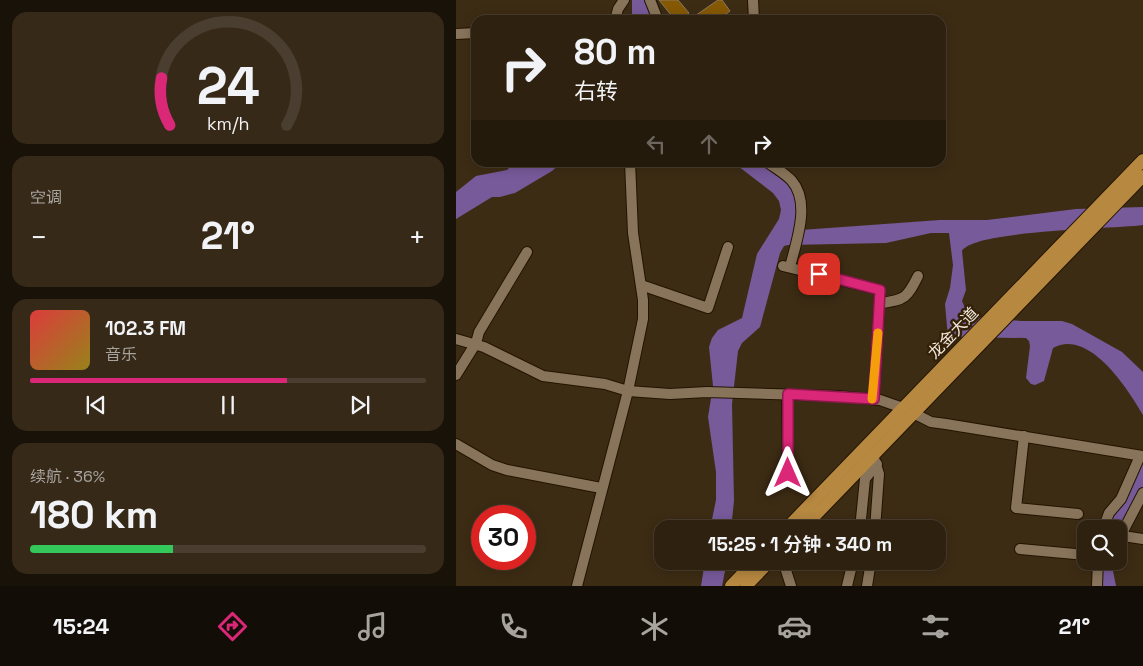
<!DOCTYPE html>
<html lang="zh">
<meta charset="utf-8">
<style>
:root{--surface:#2e210f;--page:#362918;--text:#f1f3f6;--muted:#a7a39e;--line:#493e2f;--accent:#db2777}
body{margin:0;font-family:"Space Grotesk","Noto Sans SC",sans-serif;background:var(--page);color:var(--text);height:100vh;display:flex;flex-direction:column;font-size:19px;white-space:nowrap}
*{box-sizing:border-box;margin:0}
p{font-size:16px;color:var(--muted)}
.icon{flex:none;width:28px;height:28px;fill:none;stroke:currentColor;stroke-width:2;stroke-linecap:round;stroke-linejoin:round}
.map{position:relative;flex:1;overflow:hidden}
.sheet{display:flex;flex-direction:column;gap:12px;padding:12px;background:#191208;width:456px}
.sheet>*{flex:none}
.guide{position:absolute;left:15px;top:15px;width:475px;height:152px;border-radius:15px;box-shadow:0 2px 12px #0003,0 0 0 1px var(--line);background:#2e210f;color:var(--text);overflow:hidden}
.tools{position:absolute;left:621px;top:520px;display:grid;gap:10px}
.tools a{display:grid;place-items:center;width:50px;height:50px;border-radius:10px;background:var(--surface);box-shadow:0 2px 12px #0003,0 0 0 1px var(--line);font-size:25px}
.speed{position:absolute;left:15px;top:505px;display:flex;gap:10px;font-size:25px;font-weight:700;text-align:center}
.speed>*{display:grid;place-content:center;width:65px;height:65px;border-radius:50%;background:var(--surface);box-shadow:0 2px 12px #0003,0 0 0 1px var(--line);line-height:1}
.speed .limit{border:8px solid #d22;background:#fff;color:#111}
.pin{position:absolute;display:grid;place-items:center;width:42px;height:42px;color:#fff;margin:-21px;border-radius:10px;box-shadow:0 2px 8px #0006}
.me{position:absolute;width:55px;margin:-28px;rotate:0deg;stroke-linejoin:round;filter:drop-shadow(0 0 4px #0008)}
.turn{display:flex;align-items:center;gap:18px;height:105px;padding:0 20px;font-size:22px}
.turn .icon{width:65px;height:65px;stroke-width:2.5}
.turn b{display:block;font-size:35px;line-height:42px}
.lanes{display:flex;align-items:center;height:48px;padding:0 20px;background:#0003;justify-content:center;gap:25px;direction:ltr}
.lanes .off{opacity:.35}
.big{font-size:38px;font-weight:600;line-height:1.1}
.sheet .card{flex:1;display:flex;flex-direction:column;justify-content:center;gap:8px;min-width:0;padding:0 18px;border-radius:15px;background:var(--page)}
.sheet .dial{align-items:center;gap:0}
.dial svg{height:130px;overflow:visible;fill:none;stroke:var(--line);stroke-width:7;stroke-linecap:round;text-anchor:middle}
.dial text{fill:var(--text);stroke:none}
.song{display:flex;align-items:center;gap:15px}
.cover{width:60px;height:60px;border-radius:8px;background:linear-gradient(135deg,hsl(0 70% 55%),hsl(50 70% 35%))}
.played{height:5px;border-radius:2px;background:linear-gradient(90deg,var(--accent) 65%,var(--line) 65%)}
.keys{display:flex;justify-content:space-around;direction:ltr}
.heat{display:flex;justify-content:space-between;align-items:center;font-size:28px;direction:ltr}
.charge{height:8px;border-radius:4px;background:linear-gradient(90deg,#34c759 36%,var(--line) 0)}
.trip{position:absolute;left:198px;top:520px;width:292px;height:50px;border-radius:15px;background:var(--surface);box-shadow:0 2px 12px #0003,0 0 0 1px var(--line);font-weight:600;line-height:50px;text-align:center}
.menu{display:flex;height:80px;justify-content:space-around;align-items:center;background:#120d06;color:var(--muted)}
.menu .icon{width:35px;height:35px}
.menu .selected{color:var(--accent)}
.menu b{font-size:22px;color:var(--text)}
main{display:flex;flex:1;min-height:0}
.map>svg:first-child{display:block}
</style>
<main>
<section class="sheet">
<div class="card dial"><svg viewBox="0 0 100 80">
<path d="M14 69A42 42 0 1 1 86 69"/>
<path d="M14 69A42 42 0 0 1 9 40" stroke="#db2777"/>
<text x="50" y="56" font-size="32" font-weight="700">24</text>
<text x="50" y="72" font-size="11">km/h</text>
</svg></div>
<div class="card"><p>空调</p>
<div class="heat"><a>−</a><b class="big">21°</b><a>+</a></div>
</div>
<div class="card">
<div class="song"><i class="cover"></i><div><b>102.3 FM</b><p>音乐</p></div></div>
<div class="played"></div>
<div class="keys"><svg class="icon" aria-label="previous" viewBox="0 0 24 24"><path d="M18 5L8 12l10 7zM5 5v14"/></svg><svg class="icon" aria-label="pause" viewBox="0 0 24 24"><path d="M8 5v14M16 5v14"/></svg><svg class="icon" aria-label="next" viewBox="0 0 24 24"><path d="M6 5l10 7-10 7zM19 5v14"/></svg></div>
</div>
<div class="card"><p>续航 · 36%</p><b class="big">180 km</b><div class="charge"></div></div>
</section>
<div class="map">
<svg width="687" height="586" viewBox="0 0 687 586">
<rect width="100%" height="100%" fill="#3d2c14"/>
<g fill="#775a9a">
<path d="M176 0H190L198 20H176Z"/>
<path d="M59 162 105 163 96 171 59 193 44 197H36L0 219V192L20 176 51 170Z"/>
<path d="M278 163H306L338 189 345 230 484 220H531L620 209 687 207V225C658 229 517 230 506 251L510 290 506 301 510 310 520 317 565 321H606L616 324 666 352 687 372V415C672 389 633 328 597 348L588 381 579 385 575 384 570 378 574 346 573 341 570 338 492 337 489 304 494 288 497 265 493 233H475L430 243 332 245 328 246 324 253 304 327 286 343 282 351 276 404 278 501 275 529H254L260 500V472L252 417 257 386 253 347 256 338 262 330 286 318 301 254 323 219 325 210 323 201 317 193Z"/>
<path d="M687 459V490L663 538 662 529H650Z"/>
<path d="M249 561H271L266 586H245Z"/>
<path d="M644 561H655L660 586H644Z"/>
</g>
<g fill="#855804" stroke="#8d795f">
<path d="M203 0H222L233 13 225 20H219Z"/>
<path d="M262 0H266L274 11 262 20H233Z"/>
</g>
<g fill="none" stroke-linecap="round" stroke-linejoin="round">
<g stroke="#231400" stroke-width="12">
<g id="minor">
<path d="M194 0 202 20"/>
<path d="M297 0 298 20"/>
<path d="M159 20 162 9 168 0"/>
<path d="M0 34 20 33"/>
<path d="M311 162C319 168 330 174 336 181 355 203 340 242 334 267"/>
<path d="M327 266 424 290 418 399"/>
<path d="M185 285 252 308 272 247"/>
<path d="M425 303C449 300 451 298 462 276"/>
<path d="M0 339 28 347 87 376 149 384 172 391 214 394 251 392 382 396 424 400 447 408"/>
<path d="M0 375 20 343 23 332 71 252"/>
<path d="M331 394 332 473"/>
<path d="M457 413 475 422 490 424 687 456"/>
<path d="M568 436 560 508 622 514"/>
<path d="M0 444 36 465 51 470 145 488"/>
<path d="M417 455 423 474 419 529"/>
<path d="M404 529 409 479 421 464"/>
<path d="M647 529 653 513 665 499 684 456"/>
<path d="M667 536 687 539"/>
<path d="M662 541 687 493"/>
<path d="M564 549 630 555"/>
<path d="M327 561 335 586"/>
<path d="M121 586 172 391 187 319V300L177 233 174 162"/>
<path d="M391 586 397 561"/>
<path d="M411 586 415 561"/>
<path d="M641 586 642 561"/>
</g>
</g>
<g stroke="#231400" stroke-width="14">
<g id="major">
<path d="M330 529 687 160"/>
<path d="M346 529 687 176"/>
<path d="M275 586 299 561"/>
<path d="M290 586 314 561"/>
</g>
</g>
<use href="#minor" stroke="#88745a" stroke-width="10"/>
<use href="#major" stroke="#b68840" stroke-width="12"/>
</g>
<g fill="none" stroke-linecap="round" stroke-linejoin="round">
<g stroke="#8e194d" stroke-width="12">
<path id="route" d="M332 473V394L418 399 424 290 363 274"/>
</g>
<use href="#route" stroke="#db2777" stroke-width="9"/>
<path stroke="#f59e0b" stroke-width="9" d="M416 399 422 333"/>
</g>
<g text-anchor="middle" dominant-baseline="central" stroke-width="5" stroke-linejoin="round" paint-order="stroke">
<g font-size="16" fill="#f3e8da" stroke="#332209">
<text transform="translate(497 333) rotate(-46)">龙金大道</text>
</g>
</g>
</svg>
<div class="tools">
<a><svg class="icon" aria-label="search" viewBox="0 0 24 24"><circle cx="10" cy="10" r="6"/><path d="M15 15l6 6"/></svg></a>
</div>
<div class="speed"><div class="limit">30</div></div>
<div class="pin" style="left:363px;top:274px;background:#d93025"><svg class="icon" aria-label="arrive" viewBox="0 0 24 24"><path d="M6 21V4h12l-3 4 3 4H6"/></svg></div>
<svg class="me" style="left:332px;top:473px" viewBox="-20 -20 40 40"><path d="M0-17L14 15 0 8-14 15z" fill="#db2777" stroke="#fff" stroke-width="4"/></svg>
<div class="trip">15:25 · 1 分钟 · 340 m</div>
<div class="guide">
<div class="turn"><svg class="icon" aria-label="right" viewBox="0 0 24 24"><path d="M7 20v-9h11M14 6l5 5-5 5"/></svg><div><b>80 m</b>右转</div></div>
<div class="lanes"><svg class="icon off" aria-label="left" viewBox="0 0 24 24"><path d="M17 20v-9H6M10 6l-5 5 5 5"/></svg><svg class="icon off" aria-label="ahead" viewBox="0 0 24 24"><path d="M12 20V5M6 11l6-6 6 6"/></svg><svg class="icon" aria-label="right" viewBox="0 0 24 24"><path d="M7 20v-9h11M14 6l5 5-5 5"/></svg></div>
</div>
</div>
</main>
<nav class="menu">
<b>15:24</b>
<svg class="icon selected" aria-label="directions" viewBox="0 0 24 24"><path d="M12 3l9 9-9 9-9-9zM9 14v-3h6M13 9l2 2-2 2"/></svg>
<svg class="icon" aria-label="music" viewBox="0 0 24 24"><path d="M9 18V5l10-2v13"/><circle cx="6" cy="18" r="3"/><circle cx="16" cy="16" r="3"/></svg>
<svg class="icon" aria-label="phone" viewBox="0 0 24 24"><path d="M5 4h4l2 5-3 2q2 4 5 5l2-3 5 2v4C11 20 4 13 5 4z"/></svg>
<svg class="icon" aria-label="climate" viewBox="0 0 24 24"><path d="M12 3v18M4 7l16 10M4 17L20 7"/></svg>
<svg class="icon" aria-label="car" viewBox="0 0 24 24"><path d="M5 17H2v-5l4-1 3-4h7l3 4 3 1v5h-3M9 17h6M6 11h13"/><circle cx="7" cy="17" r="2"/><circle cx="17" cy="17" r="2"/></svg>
<svg class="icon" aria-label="filters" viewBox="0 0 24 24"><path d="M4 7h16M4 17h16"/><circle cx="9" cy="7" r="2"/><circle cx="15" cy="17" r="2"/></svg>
<b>21°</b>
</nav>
